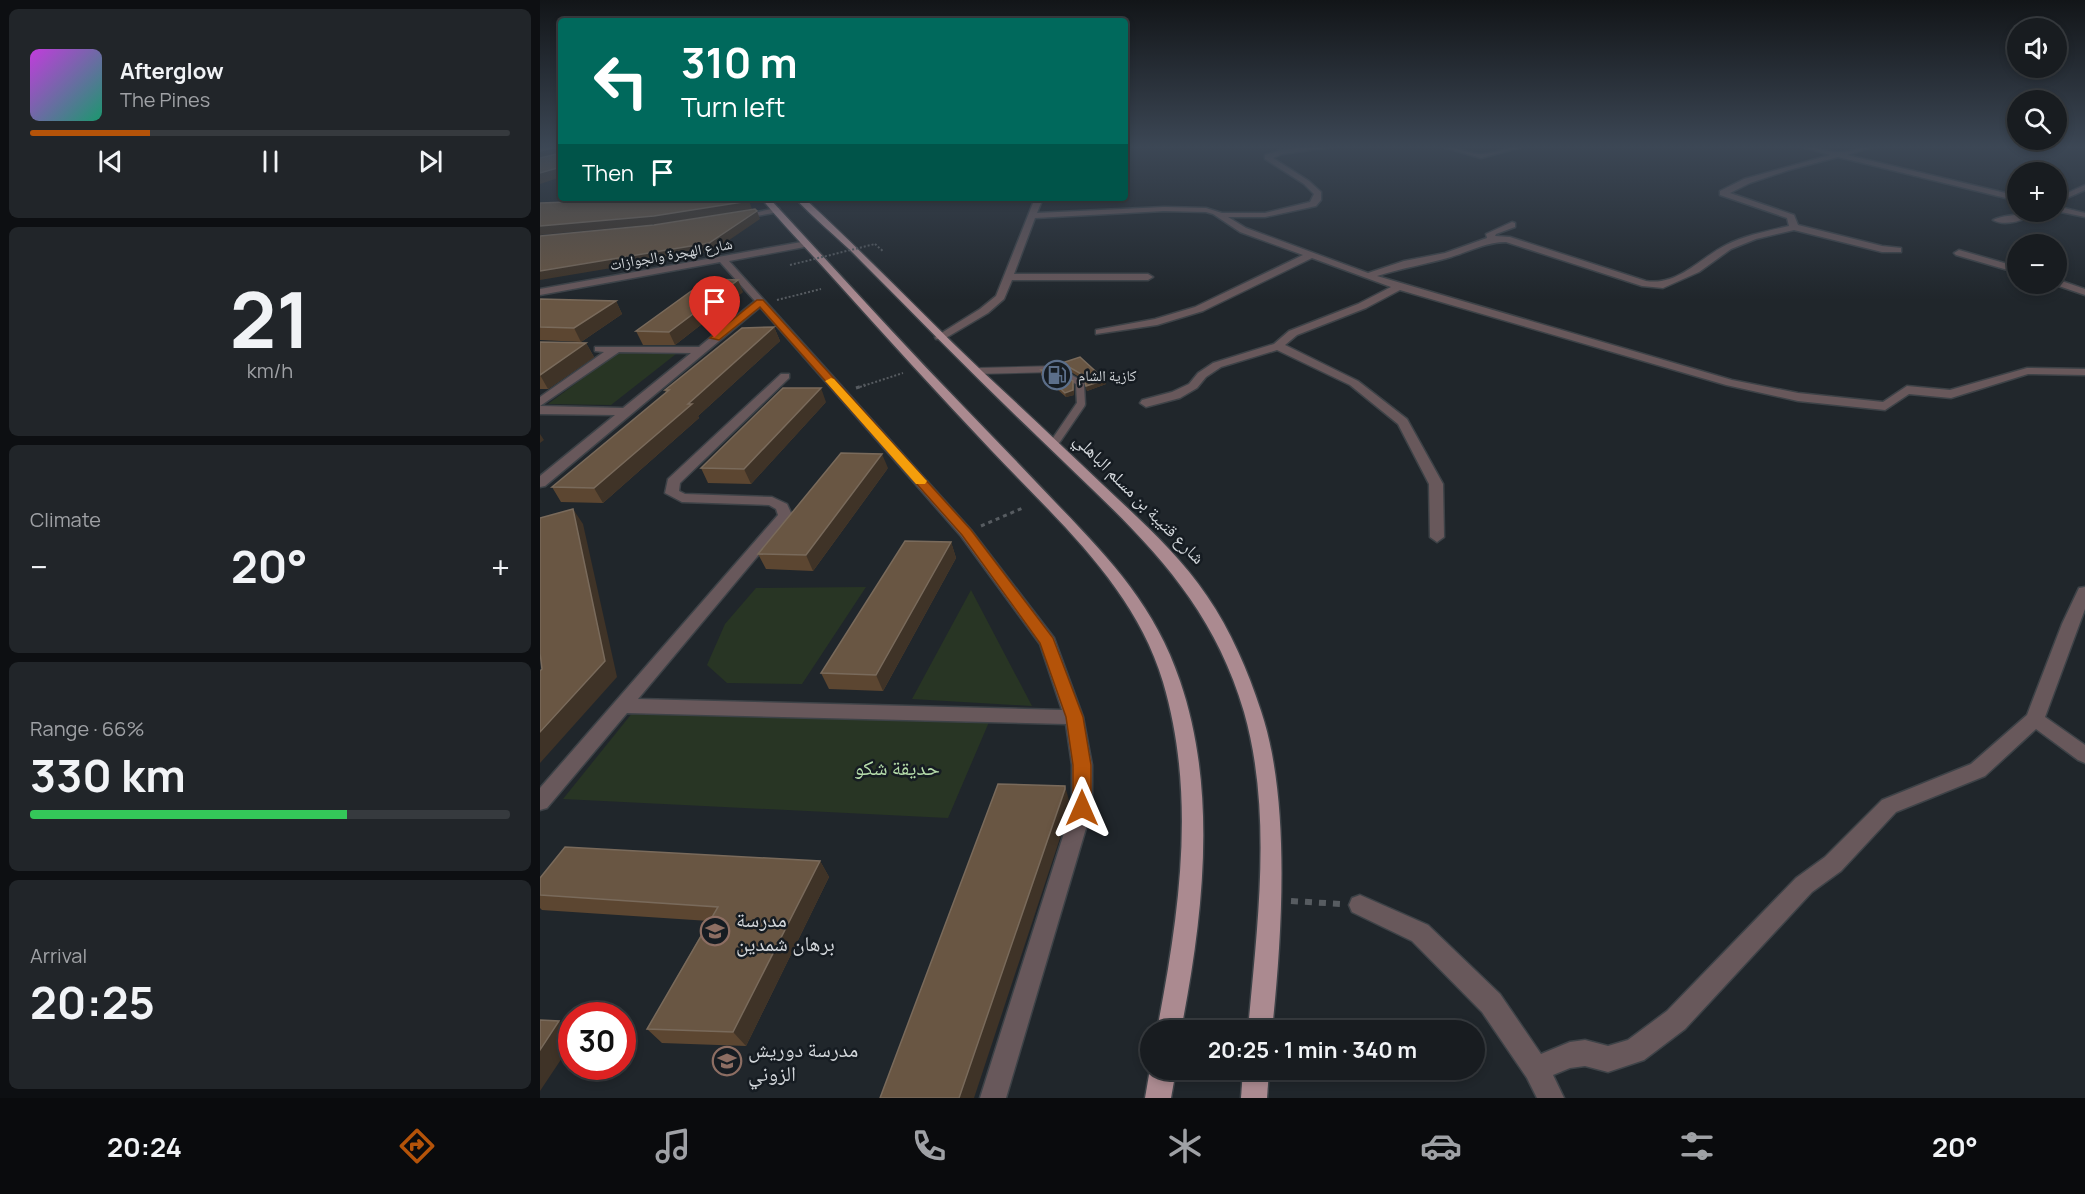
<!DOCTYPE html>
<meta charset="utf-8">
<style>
:root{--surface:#181c20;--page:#212529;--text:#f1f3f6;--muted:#9fa1a5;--line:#363a3e;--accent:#b45309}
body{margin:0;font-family:Manrope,"Noto Naskh Arabic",sans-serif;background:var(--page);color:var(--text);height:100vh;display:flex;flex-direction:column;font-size:22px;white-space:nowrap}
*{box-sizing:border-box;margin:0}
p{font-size:20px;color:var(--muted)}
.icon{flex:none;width:33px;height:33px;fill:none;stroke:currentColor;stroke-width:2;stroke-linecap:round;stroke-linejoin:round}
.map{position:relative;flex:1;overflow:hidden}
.details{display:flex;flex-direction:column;gap:9px;padding:9px;background:#0d0f12;width:540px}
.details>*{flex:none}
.guide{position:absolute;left:18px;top:18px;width:570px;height:183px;border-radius:6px;box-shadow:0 3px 9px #0003,0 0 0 2px var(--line);background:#00695c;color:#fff;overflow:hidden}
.fabs{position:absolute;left:1467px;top:18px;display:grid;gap:12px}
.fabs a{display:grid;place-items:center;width:60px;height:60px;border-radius:50%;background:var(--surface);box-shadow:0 3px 9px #0003,0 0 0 2px var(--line);font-size:30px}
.speed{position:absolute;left:18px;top:1002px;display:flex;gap:12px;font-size:30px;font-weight:700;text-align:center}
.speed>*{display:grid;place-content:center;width:78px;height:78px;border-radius:50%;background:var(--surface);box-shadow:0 3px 9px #0003,0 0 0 2px var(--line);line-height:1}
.speed .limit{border:9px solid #d22;background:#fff;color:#111}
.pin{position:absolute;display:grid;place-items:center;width:51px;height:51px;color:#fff;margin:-62px -26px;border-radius:50% 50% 50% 0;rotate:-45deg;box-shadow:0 0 6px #0007}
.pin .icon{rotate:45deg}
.me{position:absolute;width:66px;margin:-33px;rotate:0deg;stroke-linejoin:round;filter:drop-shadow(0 0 4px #0008)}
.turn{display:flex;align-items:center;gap:21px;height:126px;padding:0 24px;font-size:27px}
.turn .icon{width:78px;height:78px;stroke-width:2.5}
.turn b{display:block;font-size:42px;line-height:51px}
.then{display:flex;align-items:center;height:57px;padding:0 24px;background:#0003;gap:12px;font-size:22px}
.big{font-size:45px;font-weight:700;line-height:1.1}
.details .widget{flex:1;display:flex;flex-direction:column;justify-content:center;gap:9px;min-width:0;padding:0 21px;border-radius:9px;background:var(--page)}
.details .dial{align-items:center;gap:0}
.dial b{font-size:78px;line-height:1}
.song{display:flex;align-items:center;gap:18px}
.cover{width:72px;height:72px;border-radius:9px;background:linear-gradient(135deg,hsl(290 70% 55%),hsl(160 70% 35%))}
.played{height:6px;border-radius:3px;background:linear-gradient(90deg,var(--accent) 25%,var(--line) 25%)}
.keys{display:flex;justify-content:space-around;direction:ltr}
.heat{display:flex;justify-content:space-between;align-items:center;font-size:33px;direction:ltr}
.charge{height:9px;border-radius:4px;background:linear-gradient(90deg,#34c759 66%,var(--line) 0)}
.trip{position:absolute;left:600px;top:1020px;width:345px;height:60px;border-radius:30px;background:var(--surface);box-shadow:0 3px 9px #0003,0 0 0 2px var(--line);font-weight:700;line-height:60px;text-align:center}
.dock{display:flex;height:96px;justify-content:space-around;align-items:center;background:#0a0b0d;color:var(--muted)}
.dock .icon{width:42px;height:42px}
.dock .current{color:var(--accent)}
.dock b{font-size:27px;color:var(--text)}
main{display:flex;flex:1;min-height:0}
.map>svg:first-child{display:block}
</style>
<main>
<section class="details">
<div class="widget">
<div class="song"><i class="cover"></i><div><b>Afterglow</b><p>The Pines</p></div></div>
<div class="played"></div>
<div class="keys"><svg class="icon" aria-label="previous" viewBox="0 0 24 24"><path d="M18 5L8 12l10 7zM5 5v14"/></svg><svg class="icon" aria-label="pause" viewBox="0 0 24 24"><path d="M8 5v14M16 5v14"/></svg><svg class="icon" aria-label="next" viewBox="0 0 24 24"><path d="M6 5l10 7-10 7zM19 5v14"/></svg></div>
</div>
<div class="widget dial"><b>21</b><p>km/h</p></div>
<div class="widget"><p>Climate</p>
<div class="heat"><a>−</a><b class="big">20°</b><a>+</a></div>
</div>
<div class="widget"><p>Range · 66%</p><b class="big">330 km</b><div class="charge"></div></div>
<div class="widget"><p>Arrival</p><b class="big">20:25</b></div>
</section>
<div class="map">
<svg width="1545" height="1098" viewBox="0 0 1545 1098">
<rect width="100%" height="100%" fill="#20262b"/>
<g fill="#283524">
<path d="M77 353 136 354 71 405 8 404Z"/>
<path d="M326 587 262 684 187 683 167 665 185 624 216 588Z"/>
<path d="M431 590 492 706 372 699Z"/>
<path d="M93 712 449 722 408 818 23 799Z"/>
</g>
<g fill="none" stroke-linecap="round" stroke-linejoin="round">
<g stroke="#3d4247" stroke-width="8">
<path id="lane-far1" d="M436 371 515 369 540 383V387"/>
</g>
<g stroke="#3d4247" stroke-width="11">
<path id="lane" d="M513 445 541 404 540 385"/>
</g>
<g stroke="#3d4247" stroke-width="3">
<g id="street">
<path d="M777 146H799L742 154 733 158 769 181 781 192V200L776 206 725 217H688L706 228 828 273 864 261 905 253 947 238 946 234 972 222 975 223V227L956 234 955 236 970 237 1106 281C1138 286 1160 258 1186 245 1206 235 1228 231 1249 226L1247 218 1180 195V191L1204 179 1290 155 1260 146C1273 146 1285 152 1298 152 1310 153 1323 146 1335 146L1307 155 1478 196V201L1298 157 1249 170 1210 183 1190 193 1254 215 1258 225 1342 246 1361 248V252H1342L1254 230 1216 239 1191 249 1159 272 1123 288 1102 286 966 242C947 242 930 251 911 257 887 264 862 268 837 276L1192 380 1258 393 1343 402 1367 386 1410 390 1487 368 1545 369V375L1488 374 1411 398 1369 394 1345 410 1258 401 1186 385 860 290 826 308 757 335 745 345 818 381 867 419 903 484 904 537 897 542 890 537 889 484 858 424 810 385 737 350 681 367 666 377 657 388 640 398 606 407 600 403 602 400 632 392 649 384 658 373 673 363 734 344 749 331 818 304 851 287 772 258 663 311 617 325 556 334V330L615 319 655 307 763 255 700 232 673 214 666 212 624 211 495 218 474 274H608L613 277 608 280H472L464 299 448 313 404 339H396L395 337 440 309 456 296 495 198H503L497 213 624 207 666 208 682 213H725L770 202 774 194 764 184 725 159V155L741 150Z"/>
<path d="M899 146C913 146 928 154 942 154 957 153 971 146 986 146L941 158Z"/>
<path d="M1545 185V190L1516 203V198Z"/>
<path d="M1516 206 1545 213V217L1516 211Z"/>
<path d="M236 208H239V212L199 219 195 217Z"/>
<path d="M1488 212H1498C1487 220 1465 227 1453 220 1462 215 1477 216 1488 212Z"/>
<path d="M267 241 271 244 270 246 189 261 431 530 514 638 543 717 552 765V808L466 1098H440L532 808V765L526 724 87 713 7 808 0 810V788L238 515 236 509 229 505 142 502 125 493 128 479 241 374H249V378L140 483 139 491 145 494 232 497 247 504 252 515 98 699 522 710 500 644 421 536 220 307 5 486 0 487V476L75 415 0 414V406L83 408 151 353 79 352 0 406V397L64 352 55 351V347H159L215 301 180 262 0 295V289Z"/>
<path d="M1419 250 1478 267V273L1416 255 1414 253Z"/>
<path d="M1516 279 1545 289V295L1513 284H1516Z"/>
<path d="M1545 587V609L1505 717 1545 745V763L1538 760 1496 729 1445 776 1356 812 1301 871 1272 892 1145 1029 1104 1060 1068 1072 1045 1066 1030 1068 1013 1075 1024 1098H997L987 1078 942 1012 872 941 812 912 809 905 812 898 820 895 888 925 960 994 1001 1054 1030 1042 1045 1040 1068 1046 1088 1040 1127 1011 1256 878 1285 857 1342 800 1431 764 1487 715 1522 624 1539 588Z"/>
</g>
</g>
<g stroke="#3d4247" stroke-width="3">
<g id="primary">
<path d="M221 198H229C294 268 357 338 423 406 454 438 485 470 516 503 569 558 615 606 640 681 678 792 663 917 641 1030H617C639 915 657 797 623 682 595 587 517 520 451 450 398 394 346 337 294 279 270 252 244 226 221 198Z"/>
<path d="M255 198H264C325 254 383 315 443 372 483 409 523 447 562 484 599 519 638 553 667 596 691 631 708 671 721 711 751 800 742 937 732 1030H708C717 927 733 814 704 712 668 588 586 523 497 436 437 379 380 320 321 261 300 239 275 220 255 198Z"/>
<path d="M610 1069 636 1070 631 1098H605Z"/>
<path d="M703 1070H729L727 1098H701Z"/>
</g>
</g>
<g stroke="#575c61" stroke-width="2" stroke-dasharray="2 2" stroke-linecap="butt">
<path d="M335 244 344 252"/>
<path d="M237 300 281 289"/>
<path d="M320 387 363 373"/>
</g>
<g stroke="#575c61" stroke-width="3" stroke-dasharray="4 4" stroke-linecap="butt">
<path d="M316 388 325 385"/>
<path d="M441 526 485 507"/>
</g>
<path stroke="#575c61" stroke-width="6" stroke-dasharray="7 7" stroke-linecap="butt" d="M751 901 801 904"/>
<use href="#lane-far1" stroke="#68585b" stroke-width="6"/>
<use href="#lane" stroke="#68585b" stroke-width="8"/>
<use href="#street" fill="#68585b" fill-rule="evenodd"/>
<use href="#primary" fill="#ab8a90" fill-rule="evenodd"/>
<path stroke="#575c61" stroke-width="2" stroke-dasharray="2 2" stroke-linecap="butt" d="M250 265 335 244"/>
</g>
<g fill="#5c4631">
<path d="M203 292 135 345H103L96 331Z"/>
<path d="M0 299 76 301 82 314 41 342 0 340Z"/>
<path d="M234 327 240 341 158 416 159 418 63 503 21 502 12 487 126 393 125 390Z"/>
<path d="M0 342 46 343 54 357 8 389H0Z"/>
<path d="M522 363 566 384 547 391 544 380 523 367Z"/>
<path d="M501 370 534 385V395L526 397 501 375Z"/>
<path d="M286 402 211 484 168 483 161 468Z"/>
<path d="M348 468 273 571 226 569 218 554Z"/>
<path d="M411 542 416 558 343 691 289 689 281 673Z"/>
<path d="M280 861 289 877 206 1046 122 1043 107 1029 169 921 2 910 0 908V878Z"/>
</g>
<g fill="#3f3327">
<path d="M18 147 21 156 0 161V151Z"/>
<path d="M21 167V177L0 184V173Z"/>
<path d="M209 201 212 209 118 224 0 235V226Z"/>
<path d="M217 211 220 219 173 251 0 280V271Z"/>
<path d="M198 280 203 292 135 345 129 332Z"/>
<path d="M76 301 82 314 41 342 34 328Z"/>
<path d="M234 327 240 341 158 416 159 418 63 503 54 488Z"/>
<path d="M46 343 54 357 8 389 0 375Z"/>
<path d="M565 380 566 384 547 391 546 386Z"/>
<path d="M533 381 534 395 526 397 525 393Z"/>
<path d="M281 388 286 402 211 484 204 469Z"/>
<path d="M0 434 4 440 0 443Z"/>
<path d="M342 454 348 468 273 571 266 555Z"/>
<path d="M33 509 43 524 77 677 0 763V732Z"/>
<path d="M411 542 416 558 343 691 336 675Z"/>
<path d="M525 786 530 804V808L434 1098H419Z"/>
<path d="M280 861 289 877 206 1046 193 1032Z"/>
<path d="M19 1021 32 1032V1043L0 1091V1050Z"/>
</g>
<g fill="#695643" stroke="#796a5b" stroke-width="1.5">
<path d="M0 146H21V167L0 173V158L17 154 18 147 0 151Z"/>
<path d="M88 198H206L209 201 114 216 0 226V203L85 200Z"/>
<path d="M215 209 217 211 169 243 0 271V236L114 225Z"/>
<path d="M168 279 198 280 129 332 96 331Z"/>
<path d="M0 299 76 301 34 328 0 327Z"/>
<path d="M234 327 148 404H152L54 488 12 487 129 390H125L202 328Z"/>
<path d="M0 342 46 343 0 375Z"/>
<path d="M540 357 565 380 546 386 543 375 522 363Z"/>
<path d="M501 370H513L533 381V390L525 393Z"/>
<path d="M243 388H281L204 469 161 468Z"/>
<path d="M301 453 342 454 266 555 218 554Z"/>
<path d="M33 509 65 661 0 732V671L2 669 0 653V518Z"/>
<path d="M365 541 411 542 336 675 281 673Z"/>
<path d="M458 784 525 786V789L419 1098H340Z"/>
<path d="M25 847 280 861 193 1032 107 1029 178 907 0 895V878Z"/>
<path d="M0 1020 19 1021 0 1050Z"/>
</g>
<linearGradient id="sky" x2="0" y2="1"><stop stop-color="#121518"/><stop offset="0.49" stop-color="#3c4755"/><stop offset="1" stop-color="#3c4755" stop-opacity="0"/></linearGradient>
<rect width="1545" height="300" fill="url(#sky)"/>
<path fill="#b45309" stroke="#753606" stroke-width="1.5" d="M217 300H223L431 530 513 638 543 717 551 765V808L548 814 542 816 535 814 533 808V765L526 717 500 643 422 535 220 307 179 340 170 338Z"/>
<path fill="#f59e0b" d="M291 378 294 379 385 479 387 481 385 484H376L287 383 285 381Z"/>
<defs>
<g id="fuel-ring" transform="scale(1.5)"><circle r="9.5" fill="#161c22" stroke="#5c6f8a" stroke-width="1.5"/><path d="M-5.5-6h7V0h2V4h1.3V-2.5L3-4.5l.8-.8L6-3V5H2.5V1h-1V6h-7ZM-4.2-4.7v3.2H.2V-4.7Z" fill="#5c6f8a"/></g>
<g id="school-ring" transform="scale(1.5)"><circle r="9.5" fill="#161c22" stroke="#8d6e63" stroke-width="1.5"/><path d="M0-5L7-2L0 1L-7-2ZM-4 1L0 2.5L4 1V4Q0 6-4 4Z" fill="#8d6e63"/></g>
</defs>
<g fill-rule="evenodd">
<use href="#fuel-ring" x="517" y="375"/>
<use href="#school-ring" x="175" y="931"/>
<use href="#school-ring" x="187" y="1061"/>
</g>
<g text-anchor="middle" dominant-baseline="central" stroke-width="5" stroke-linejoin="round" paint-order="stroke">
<g font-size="15" fill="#d3d7db" stroke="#161c22">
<text transform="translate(131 254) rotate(-10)">شارع الهجرة والجوازات</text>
</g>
<g font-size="15" fill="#d3d7db" stroke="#161c22" text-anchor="start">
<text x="538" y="375">كازية الشام</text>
</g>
<g font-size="18" fill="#d3d7db" stroke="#161c22">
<text transform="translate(600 498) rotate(45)">شارع قتيبة بن مسلم الباهلي</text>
</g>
<g font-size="21" fill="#b5dcaa" stroke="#161c22">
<text x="357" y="767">حديقة شكو</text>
</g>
<g font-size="21" fill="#d3d7db" stroke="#161c22" text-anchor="start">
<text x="196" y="919">مدرسة<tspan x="196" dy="24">برهان شمدين</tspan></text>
<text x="208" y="1049">مدرسة دوريش<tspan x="208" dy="24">الزوني</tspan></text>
</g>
</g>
</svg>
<div class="fabs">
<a><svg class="icon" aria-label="sound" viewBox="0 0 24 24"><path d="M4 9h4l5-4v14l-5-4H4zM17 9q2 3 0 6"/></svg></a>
<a><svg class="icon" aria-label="search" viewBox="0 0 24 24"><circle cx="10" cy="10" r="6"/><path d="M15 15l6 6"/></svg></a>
<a>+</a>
<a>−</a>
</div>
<div class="speed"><div class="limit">30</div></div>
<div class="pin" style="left:175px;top:338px;background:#d93025"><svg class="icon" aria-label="arrive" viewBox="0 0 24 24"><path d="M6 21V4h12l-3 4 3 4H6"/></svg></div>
<svg class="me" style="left:542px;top:808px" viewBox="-20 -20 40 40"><path d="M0-17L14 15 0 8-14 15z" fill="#b45309" stroke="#fff" stroke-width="4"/></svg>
<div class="trip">20:25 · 1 min · 340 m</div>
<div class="guide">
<div class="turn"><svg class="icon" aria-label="left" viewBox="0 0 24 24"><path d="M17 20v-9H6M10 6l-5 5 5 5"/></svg><div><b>310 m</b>Turn left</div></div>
<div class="then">Then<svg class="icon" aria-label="arrive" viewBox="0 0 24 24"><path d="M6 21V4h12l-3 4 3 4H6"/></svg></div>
</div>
</div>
</main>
<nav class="dock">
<b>20:24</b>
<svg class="icon current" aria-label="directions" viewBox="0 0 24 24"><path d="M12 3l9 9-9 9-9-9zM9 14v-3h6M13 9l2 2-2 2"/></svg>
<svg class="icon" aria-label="music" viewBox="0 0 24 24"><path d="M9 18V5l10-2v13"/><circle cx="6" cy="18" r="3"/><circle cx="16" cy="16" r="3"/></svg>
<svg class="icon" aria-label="phone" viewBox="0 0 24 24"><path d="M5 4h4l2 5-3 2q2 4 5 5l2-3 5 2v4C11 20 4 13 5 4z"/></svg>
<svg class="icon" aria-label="climate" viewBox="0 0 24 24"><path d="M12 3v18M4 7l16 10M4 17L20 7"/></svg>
<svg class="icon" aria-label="car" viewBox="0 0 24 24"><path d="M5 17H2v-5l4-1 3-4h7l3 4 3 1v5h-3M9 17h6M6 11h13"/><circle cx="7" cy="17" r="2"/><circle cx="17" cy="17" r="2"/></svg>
<svg class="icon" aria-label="filters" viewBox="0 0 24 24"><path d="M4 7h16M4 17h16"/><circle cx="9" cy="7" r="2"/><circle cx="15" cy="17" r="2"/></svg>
<b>20°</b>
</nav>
